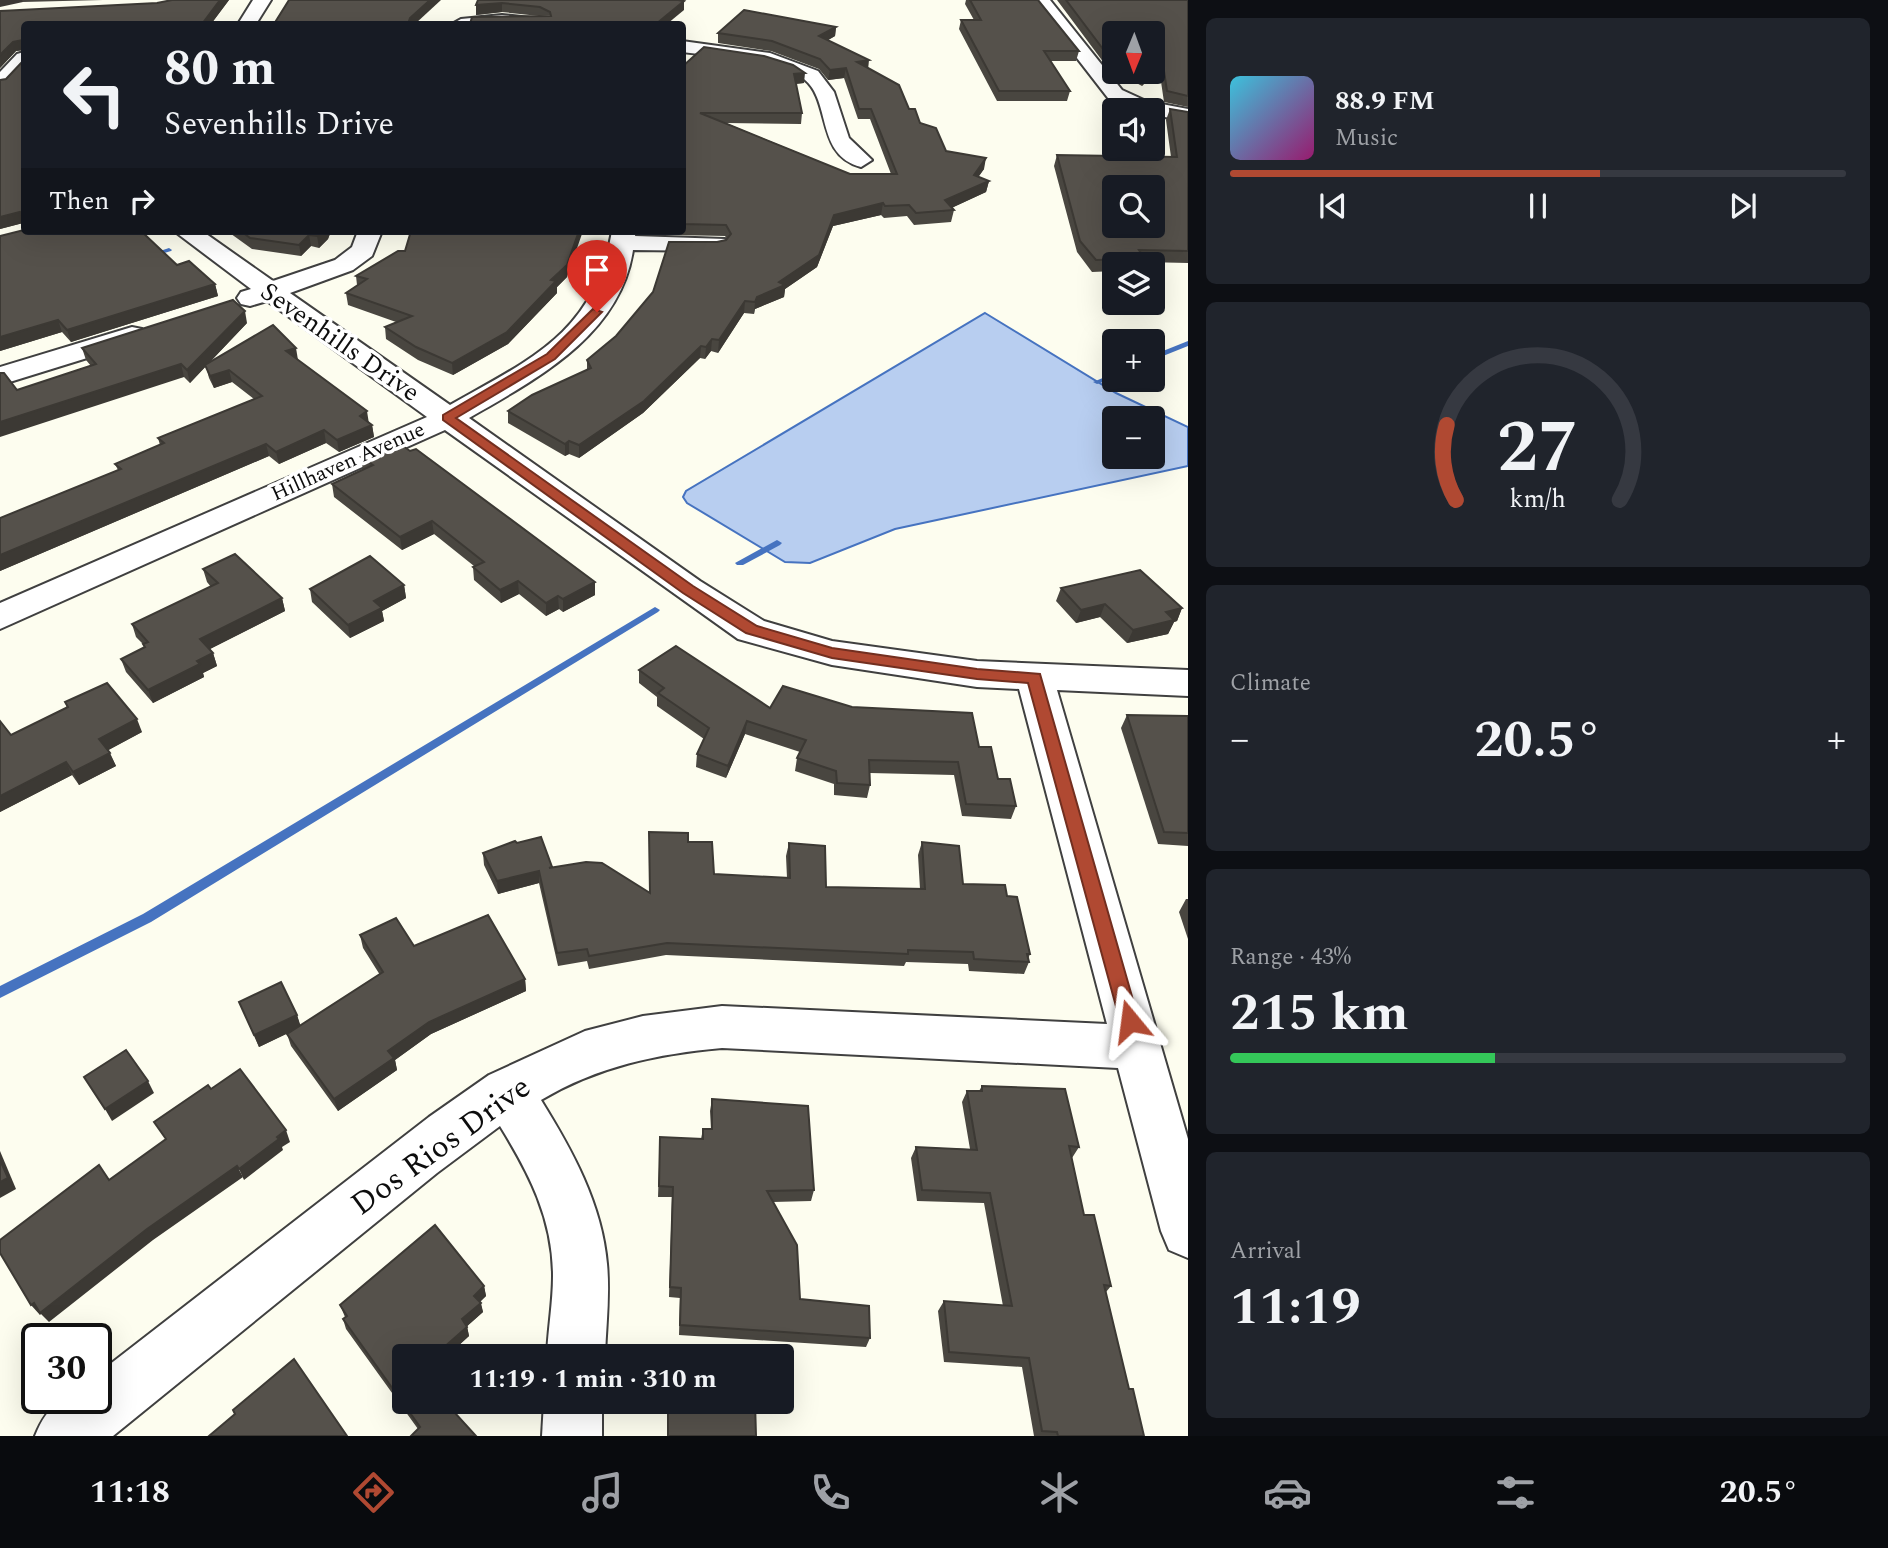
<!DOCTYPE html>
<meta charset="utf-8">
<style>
:root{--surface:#171b24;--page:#20242c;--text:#f1f3f6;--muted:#9ea1a6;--line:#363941;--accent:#b04932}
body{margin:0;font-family:Spectral,serif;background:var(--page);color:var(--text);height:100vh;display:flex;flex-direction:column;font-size:26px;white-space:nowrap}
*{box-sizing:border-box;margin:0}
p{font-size:23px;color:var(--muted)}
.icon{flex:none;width:38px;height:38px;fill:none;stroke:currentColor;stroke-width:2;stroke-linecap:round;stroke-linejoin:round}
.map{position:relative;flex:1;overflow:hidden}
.panel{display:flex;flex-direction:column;gap:18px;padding:18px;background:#0d0f14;width:700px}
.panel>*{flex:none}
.top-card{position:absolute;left:21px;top:21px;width:665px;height:214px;border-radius:7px;box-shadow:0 7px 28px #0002;background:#171b24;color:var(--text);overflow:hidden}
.needle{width:46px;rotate:181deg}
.tools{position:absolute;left:1102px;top:21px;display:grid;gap:14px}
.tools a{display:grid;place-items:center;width:63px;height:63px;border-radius:7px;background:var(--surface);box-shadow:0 7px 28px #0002;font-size:35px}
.speed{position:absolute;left:21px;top:1323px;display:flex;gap:14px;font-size:35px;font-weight:700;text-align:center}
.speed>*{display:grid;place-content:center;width:91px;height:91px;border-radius:50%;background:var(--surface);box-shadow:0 7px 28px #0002;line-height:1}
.speed .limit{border:4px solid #111;border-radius:10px;background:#fff;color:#111}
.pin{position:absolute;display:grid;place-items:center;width:60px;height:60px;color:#fff;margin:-72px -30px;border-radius:50% 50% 50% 0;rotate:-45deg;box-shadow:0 0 7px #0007}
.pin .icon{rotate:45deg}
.me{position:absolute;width:77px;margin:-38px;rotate:344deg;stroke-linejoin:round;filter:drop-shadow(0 0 5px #0008)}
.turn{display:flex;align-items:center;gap:24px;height:147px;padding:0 28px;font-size:32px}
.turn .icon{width:91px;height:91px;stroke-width:2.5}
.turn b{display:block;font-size:49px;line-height:60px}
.then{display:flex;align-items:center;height:66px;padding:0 28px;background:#0003;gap:14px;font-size:26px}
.big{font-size:52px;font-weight:700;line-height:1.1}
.panel .card{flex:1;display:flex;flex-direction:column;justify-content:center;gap:10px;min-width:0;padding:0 24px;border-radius:10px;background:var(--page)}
.panel .dial{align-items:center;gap:0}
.dial svg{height:182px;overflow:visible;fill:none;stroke:var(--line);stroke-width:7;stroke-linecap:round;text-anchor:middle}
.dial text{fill:var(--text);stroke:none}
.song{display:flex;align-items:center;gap:21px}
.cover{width:84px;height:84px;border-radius:10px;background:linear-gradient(135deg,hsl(190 70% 55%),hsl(320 70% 35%))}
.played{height:7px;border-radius:4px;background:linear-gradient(90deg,var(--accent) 60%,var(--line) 60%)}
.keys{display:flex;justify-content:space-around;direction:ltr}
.heat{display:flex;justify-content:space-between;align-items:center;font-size:38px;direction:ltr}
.charge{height:10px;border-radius:5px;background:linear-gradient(90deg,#34c759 43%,var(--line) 0)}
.trip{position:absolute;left:392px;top:1344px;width:402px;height:70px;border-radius:7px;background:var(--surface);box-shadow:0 7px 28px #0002;font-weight:700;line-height:70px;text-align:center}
.dock{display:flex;height:112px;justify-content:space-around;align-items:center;background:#090b0e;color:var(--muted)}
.dock .icon{width:49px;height:49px}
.dock .selected{color:var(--accent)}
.dock b{font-size:32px;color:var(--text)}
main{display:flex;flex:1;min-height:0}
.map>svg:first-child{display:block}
</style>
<main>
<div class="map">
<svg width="1188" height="1436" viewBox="0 0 1188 1436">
<rect width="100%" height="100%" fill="#fdfdef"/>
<path fill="#b8cef0" stroke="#4673c0" stroke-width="2" fill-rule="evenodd" d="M985 313 1116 393 1188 427V466L895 529 810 563 785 562 687 503 683 497 686 491ZM1115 418H1153V457H1115Z"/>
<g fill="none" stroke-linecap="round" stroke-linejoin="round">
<g fill="#4673c0" fill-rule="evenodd">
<path d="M169 248 172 250 171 251 151 257 148 255Z"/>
<path d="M1188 341V346L1153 360V355Z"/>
<path d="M1115 373V378L1097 384 1093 382Z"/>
<path d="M777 540 782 543 780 545 743 565H737L735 563Z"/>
<path d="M655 607 660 610 658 612 151 922 0 998V986L143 914Z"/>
</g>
<g stroke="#404040" stroke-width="4">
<g id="minor">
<path d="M253 0H271L256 24H238Z"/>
<path d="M1032 0H1050L1122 90 1146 101 1188 109V121L1153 115V110H1133L1108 98Z"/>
<path d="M502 15 540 19 549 24H452L461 19Z"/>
<path d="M682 41 770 53 818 71 834 92 849 138 872 160 861 167C815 155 832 101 804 79 780 60 714 56 682 52Z"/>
<path d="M24 52V69L7 87 0 89V72L17 54Z"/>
<path d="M174 231H202L273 281 335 260 352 247 358 231H382L372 256 353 270 290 293 450 405C533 358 594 333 612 231H636L635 236 725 239 728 244 725 249 716 251 633 250C620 336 536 379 469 418L700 581 764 621 832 641 977 661 1188 670V696L1057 690 1188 1139V1258L1169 1250 1161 1231 1118 1068 722 1048C657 1054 598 1066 541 1100 572 1150 602 1204 607 1264 610 1295 606 1326 605 1356H547C548 1329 553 1303 553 1276 553 1219 529 1173 500 1126L437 1173 113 1436H35C49 1402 61 1398 96 1398V1375L429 1117 489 1075 585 1031 643 1016 722 1006 1107 1024 1019 689 977 687 832 665 738 639 445 430 0 629V603L427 417 267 301 250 306 241 304 237 298 241 292 251 289Z"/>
<path d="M132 327 142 329 146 335 142 341 0 385V367Z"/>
<path d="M544 1402H602V1436H542Z"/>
</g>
</g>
<use href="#minor" fill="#fff" fill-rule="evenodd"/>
</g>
<g fill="#494640">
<path d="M0 0H103L23 2Z"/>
<path d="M229 0 211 24H24V225L23 223 0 229V80L6 79 23 61V50L16 51 0 68V11Z"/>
<path d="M478 0 684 1V10L539 16 502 12 476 15V5Z"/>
<path d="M966 0H1038L1079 51 1076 61H1050L1070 91 1067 101H997L959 29 961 20H974L965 4Z"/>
<path d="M1057 0H1188V107L1164 102 1159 68 1142 86 1116 72H1153L1115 33V71L1107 67Z"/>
<path d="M836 27 835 36 828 40 868 68 909 109 946 151 984 169 978 177 989 181 986 192 951 208 954 210 951 222 914 225 907 216 884 218 881 215 833 226 817 267 785 289 784 297 755 309 754 314 744 313 718 353 711 351 705 359 700 358 643 413 579 458 569 454 565 456 508 423V411L587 370V360L616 336 717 242 727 239 725 236 674 235V231H682V67L804 83 796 84 802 113 801 124 726 123 850 174H891L870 119H858L844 78 828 80 819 69 771 51 718 43V33Z"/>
<path d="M1170 109 1188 112V263L1144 262V264H1115V271L1092 272 1077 252 1054 166 1057 155 1171 157 1166 120Z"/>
<path d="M227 231H331L328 239 319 248 311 246 301 256 252 249Z"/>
<path d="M0 236 177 265 215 284 218 296 71 342 62 332 0 351Z"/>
<path d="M356 276 567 277 557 287V293L508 344 453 375 418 360 386 339 385 327 396 322 348 305 346 293 357 285Z"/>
<path d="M247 323 208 364 298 360 372 425 374 437 339 452 326 443 279 464 269 456 0 571V518L118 470 115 464 160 445 158 438 254 399 232 382 214 388 209 378 206 366 190 383 184 377 17 390 91 366 86 360 82 348Z"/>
<path d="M361 457 595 582V595L563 612 559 609 546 616 519 594 501 603 474 580 473 567 474 566 434 534 402 550 334 497 332 484 363 470Z"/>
<path d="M203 569 282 598 285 611 210 649 213 653 217 666 203 673 204 677 153 703 126 672 121 659 144 648 143 644 136 637 132 624 211 587 207 582Z"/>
<path d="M404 585 406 598 382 611 384 621 350 638 312 602 310 589Z"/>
<path d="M1061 588 1182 608 1177 621 1174 622 1168 634 1127 643 1100 617 1076 623 1056 601Z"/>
<path d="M639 670 770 708 979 747 1016 806 1011 819 962 816 954 775 870 773V785L867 798 834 795V784L795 771 797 758 800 752 745 734 726 778 696 767 697 754 704 739 657 706V697L639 683Z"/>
<path d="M65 702 142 732 108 750 116 766 79 785 72 775 0 812V721L11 735 67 708Z"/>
<path d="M1127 715 1188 716V846L1158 844 1121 728Z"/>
<path d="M649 832 688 842 714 874 787 878 786 856 789 843 826 887 920 889 918 855 922 842 963 884 1007 896 1030 954 1028 959 1029 962 1024 974 969 971 968 964 906 962 904 966 666 955 589 969 587 961 558 966 539 883 498 894 484 865 483 853 517 843 552 867 649 892Z"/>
<path d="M1186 899H1188V939L1179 912Z"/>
<path d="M360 935 414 946 525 979 526 991 431 1034 395 1060 397 1070 338 1111 291 1046 287 1034 292 1031 259 1047 239 1002 297 1015 300 1026 380 975 363 948Z"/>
<path d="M982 1086 1079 1147 1072 1158 1084 1215 1111 1286 1106 1292 1129 1389 1144 1436H1034L1022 1367 944 1362 938 1311 944 1301 1003 1306 984 1203 917 1201 911 1158 916 1147 970 1149 962 1102 967 1091H979Z"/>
<path d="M712 1099 814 1190 811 1201 773 1202 800 1299 870 1338 866 1347 679 1335 680 1298 669 1297 672 1197H658L660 1137 701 1139 703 1129H711L710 1111Z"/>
<path d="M484 1286 486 1296 480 1302 483 1312 467 1326 469 1336 447 1356H404L445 1402 418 1429 346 1329 343 1319 345 1317 340 1305Z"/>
<path d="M667 1402H755L756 1436H667Z"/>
</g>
<g fill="#3c3934">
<path d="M0 0H22L23 2 0 7Z"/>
<path d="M220 0H229L211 24H202Z"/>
<path d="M430 0H441L415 24H408L410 18Z"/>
<path d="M684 1V10L667 24H656Z"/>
<path d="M502 3V12L476 15V5Z"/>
<path d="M836 27 835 36 818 46 819 36Z"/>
<path d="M23 40 24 50 16 51 0 68V55L13 42Z"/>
<path d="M1162 58 1159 68 1142 86 1145 76 1149 72H1153V68Z"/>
<path d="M869 60 868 70 857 62Z"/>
<path d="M846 68 844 78 828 80 830 70Z"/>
<path d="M805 73 804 83 792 84 794 74Z"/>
<path d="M986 158 984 169 972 186 974 175Z"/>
<path d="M989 181 986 192 943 212 945 200Z"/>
<path d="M883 203 881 215 833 226 817 267 785 289 784 297 755 309 754 314 755 302 757 297 779 282 834 215Z"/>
<path d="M20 212 23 223 0 229V217Z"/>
<path d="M323 231H331L328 239 319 248 317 236Z"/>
<path d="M579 231H583L567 277 557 287V293L508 344 453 375 452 363 551 280Z"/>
<path d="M309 235 311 246 301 256 299 245Z"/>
<path d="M215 284 218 296 71 342 67 330Z"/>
<path d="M745 301 744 313 718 353 719 340Z"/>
<path d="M245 311 247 323 190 383 187 370Z"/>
<path d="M58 320 62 332 0 351V337Z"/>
<path d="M712 339 711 351 705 359 706 347Z"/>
<path d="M701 346 700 358 643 413 579 458V445Z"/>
<path d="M296 348 298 360 286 351Z"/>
<path d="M181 364 184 377 0 437V422Z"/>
<path d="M229 370 232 382 214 388 210 376Z"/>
<path d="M367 411 369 424 360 416Z"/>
<path d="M372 425 374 437 339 452 337 440Z"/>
<path d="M324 430 326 443 279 464 276 452Z"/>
<path d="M569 441V454L565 456V444Z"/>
<path d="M266 444 269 456 0 571V555Z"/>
<path d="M432 521 434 534 402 550 400 537Z"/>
<path d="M518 581 519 594 501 603 500 590Z"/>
<path d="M595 582V595L563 612V599Z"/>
<path d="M404 585 406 598 382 611 384 621 350 638 348 625 374 601Z"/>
<path d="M558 596 559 609 546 616V603Z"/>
<path d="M282 598 285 611 204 652 200 639Z"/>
<path d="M1105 604 1100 617 1076 623 1081 610Z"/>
<path d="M1182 608 1177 621 1174 622 1168 634 1127 643 1133 630 1166 612Z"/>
<path d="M213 653 217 666 203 673 204 677 153 703 148 690 197 661Z"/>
<path d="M137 719 142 732 105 752 99 739Z"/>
<path d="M747 721 745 734 726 778 728 766Z"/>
<path d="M110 753 116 766 79 785 73 772Z"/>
<path d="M66 762 72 775 0 812V796Z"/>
<path d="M539 871V883L498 894 497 881Z"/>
<path d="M525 979 526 991 431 1034 395 1060 397 1070 338 1111 334 1099 388 1051 429 1022Z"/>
<path d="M297 1015 301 1027 259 1047 254 1035Z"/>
<path d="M148 1081 154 1093 112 1121 105 1109Z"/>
<path d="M286 1130 290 1142 282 1147 283 1150 244 1180 239 1169Z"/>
<path d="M0 1151 16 1189 0 1198Z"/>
<path d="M237 1166 243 1177 153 1240 49 1322 41 1314 40 1315 31 1305 147 1229Z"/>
<path d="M484 1286 486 1296 476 1305 474 1296Z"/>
<path d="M481 1303 483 1312 464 1329 462 1319Z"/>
<path d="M467 1327 469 1336 447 1356H434Z"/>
</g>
<g fill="#55514b" stroke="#3c3934" stroke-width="2" fill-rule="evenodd">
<path d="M172 0H220L202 24H24V217H23L20 212 0 217V80L6 79 23 61V40L13 42 0 55V11L157 3Z"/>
<path d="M289 0H430L410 18 408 24H274Z"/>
<path d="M478 0H678L684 1 656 24H470L472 17 551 16 550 12 540 7 502 3 476 5Z"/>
<path d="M970 0H1038L1079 51H1044L1070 91H999L961 20H981Z"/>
<path d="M1066 0H1188V96L1167 91 1162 58 1153 68V33H1115V60L1109 57Z"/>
<path d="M744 10 836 27 819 36 869 60 857 62 899 85 909 109H915L920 123 936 128 946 151 986 158 974 175 989 181 945 200 954 210 916 213 909 205 885 206 883 203 834 215 819 255 779 282 785 285 757 297 755 302 745 301 719 340 712 339 706 347 701 346 644 401 579 445 569 441 565 444 508 411 532 395 591 368 587 360 616 336 653 292 669 242H717L726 240 731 234 726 225 682 224V67L704 47 764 56 793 65 805 73 794 74 802 113H700L850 174H897L871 109H859L846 68 830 70 820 59 772 41 718 33Z"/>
<path d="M1137 72H1149L1145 76Z"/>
<path d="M1170 109 1188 112V251L1139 250 1145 259 1096 260 1080 241 1057 155 1177 157ZM1115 187H1153V226H1115Z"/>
<path d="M24 230 141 231 177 265 189 261 215 284 67 330 58 320 0 337V236Z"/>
<path d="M241 231H323L317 236 309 235 299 245 250 238Z"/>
<path d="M411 231H579L567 265 551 280 556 281 507 332 452 363 416 347 385 327 412 316 346 293 367 279 356 276 398 251H405Z"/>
<path d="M233 300 245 311 187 370 181 364 0 422V373H4L17 390 96 364 82 348Z"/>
<path d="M273 325 296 348 286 351 367 411 360 416 372 425 337 440 324 430 276 452 266 444 0 555V518L121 469 115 464 164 443 158 438 262 396 229 370 210 376 205 365Z"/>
<path d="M396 441 410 451 416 449 595 582 563 599 558 596 546 603 518 581 500 590 473 567 484 562 432 521 400 537 332 484 373 465 361 457Z"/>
<path d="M235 554 282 598 200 639 213 653 197 661 200 664 148 690 121 659 145 647 143 644 148 642 132 624 218 583 203 569Z"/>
<path d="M370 556 404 585 374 601 382 608 348 625 310 589Z"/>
<path d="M1140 570 1182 608 1166 612 1174 620 1133 630 1105 604 1081 610 1061 588Z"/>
<path d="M676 646 770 708 783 686 852 707 972 713 979 747H991L998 779H1010L1016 806 966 804 958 762 869 760 870 785 837 783 836 771 797 758 806 740 747 721 728 766 697 754 709 728 658 693 664 688 639 670Z"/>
<path d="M107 683 137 719 99 739 110 753 73 772 66 762 0 796V721L11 735 68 707 65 702Z"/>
<path d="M1127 715 1188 716V833L1164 832Z"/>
<path d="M649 832 688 833V842H712L714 874 790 878 789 843 825 846 826 887 925 889 922 842 959 846 963 884 1005 885 1007 896 1017 897 1030 954H1027L1029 962 974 959 973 952 908 950V954L667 943 589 956 587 949 557 953 539 871 497 881 483 853 515 841 517 843 541 837 552 867 549 868 586 862 602 863 650 893Z"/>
<path d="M488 915 525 979 429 1022 388 1051 394 1058 334 1099 287 1034 383 972 360 935 396 918 414 946Z"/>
<path d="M281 982 297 1015 254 1035 239 1002Z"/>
<path d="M126 1050 148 1081 105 1109 84 1077Z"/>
<path d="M240 1069 286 1130 277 1137 279 1139 239 1169 237 1166 147 1229 40 1313 34 1303 31 1305 0 1253V1240L99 1165 109 1180 166 1139 154 1122 208 1085 211 1089Z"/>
<path d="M982 1086 1065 1089 1079 1147 1069 1146 1084 1215H1094L1111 1286 1104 1285 1129 1389H1133L1144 1436H1058L1057 1432 1042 1431 1029 1358 949 1352 944 1301 1012 1306 990 1193 922 1190 916 1147 977 1150 967 1091H982Z"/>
<path d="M712 1099 808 1106 814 1190 767 1191 797 1245 800 1299 869 1306 870 1338 680 1325 681 1288 670 1287 673 1187 659 1186 660 1137 703 1139V1129H712Z"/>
<path d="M0 1160 8 1178 0 1182Z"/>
<path d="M435 1225 484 1286 474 1296 481 1303 462 1319 467 1327 434 1356H404V1402H445L476 1436H411L420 1427 343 1319 347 1316 340 1305Z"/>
<path d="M294 1359 347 1436H209L235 1414 233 1410Z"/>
<path d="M668 1402H755L756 1436H668Z"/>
</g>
<path fill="#b04932" stroke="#722f20" stroke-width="2" d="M593 309 602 312 555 359 456 418 693 586 757 626 832 648 977 669 1040 674 1139 1021 1137 1027 1130 1030 1123 1027 1120 1021 1028 683 977 679 832 658 746 633 683 593 443 420V415L547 354Z"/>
<g text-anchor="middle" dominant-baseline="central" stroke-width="7" stroke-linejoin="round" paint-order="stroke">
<g font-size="21" fill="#0d0d0d" stroke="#fff">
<text transform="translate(348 462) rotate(-24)">Hillhaven Avenue</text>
</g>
<g font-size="26" fill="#0d0d0d" stroke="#fff">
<text transform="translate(340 342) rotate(35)">Sevenhills Drive</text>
</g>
<g font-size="32" fill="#0d0d0d" stroke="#fff">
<text transform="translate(441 1146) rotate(-36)">Dos Rios Drive</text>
</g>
</g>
</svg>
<div class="tools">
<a><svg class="needle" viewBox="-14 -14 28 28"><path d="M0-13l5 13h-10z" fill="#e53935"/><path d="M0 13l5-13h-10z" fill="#9ea1a6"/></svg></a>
<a><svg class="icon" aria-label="sound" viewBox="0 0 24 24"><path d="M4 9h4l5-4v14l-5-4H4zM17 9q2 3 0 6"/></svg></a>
<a><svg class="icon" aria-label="search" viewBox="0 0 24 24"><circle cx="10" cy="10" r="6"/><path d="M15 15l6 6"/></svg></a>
<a><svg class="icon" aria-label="layers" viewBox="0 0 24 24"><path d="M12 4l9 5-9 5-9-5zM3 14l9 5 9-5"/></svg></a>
<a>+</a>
<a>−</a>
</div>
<div class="speed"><div class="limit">30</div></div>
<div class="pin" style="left:597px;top:312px;background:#d93025"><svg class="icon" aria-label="arrive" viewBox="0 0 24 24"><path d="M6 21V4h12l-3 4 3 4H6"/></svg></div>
<svg class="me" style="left:1130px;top:1021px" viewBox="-20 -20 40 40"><path d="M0-17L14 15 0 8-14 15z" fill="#b04932" stroke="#fff" stroke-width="4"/></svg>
<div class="trip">11:19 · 1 min · 310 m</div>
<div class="top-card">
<div class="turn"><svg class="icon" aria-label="left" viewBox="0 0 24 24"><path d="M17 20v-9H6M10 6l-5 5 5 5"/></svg><div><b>80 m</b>Sevenhills Drive</div></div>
<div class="then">Then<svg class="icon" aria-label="right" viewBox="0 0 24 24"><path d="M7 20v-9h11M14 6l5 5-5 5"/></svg></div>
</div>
</div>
<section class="panel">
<div class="card">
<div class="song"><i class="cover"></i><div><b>88.9 FM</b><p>Music</p></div></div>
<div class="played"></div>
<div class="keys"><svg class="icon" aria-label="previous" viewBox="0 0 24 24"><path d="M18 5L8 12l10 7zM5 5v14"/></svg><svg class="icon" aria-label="pause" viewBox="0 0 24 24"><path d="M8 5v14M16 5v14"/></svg><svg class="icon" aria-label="next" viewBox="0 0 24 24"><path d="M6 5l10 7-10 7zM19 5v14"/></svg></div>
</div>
<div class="card dial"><svg viewBox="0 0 100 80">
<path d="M14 69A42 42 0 1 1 86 69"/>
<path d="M14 69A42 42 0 0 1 10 36" stroke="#b04932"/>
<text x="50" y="56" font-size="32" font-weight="700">27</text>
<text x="50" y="72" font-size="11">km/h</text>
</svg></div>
<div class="card"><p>Climate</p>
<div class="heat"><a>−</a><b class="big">20.5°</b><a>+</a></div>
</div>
<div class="card"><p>Range · 43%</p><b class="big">215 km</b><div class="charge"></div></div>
<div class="card"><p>Arrival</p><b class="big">11:19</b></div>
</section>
</main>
<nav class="dock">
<b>11:18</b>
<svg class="icon selected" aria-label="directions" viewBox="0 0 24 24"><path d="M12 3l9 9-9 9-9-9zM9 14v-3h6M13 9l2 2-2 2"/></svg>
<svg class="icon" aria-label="music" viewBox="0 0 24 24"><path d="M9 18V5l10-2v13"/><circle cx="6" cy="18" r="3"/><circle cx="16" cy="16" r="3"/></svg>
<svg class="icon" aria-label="phone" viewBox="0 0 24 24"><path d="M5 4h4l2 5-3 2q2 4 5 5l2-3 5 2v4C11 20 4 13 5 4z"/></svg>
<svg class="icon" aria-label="climate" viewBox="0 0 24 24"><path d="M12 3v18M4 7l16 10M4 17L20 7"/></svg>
<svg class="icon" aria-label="car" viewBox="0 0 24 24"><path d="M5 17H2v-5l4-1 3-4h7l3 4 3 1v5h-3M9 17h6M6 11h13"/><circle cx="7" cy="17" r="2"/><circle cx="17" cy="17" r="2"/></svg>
<svg class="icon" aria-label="filters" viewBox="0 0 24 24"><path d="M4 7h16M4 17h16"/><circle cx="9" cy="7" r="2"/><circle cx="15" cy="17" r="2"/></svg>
<b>20.5°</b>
</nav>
